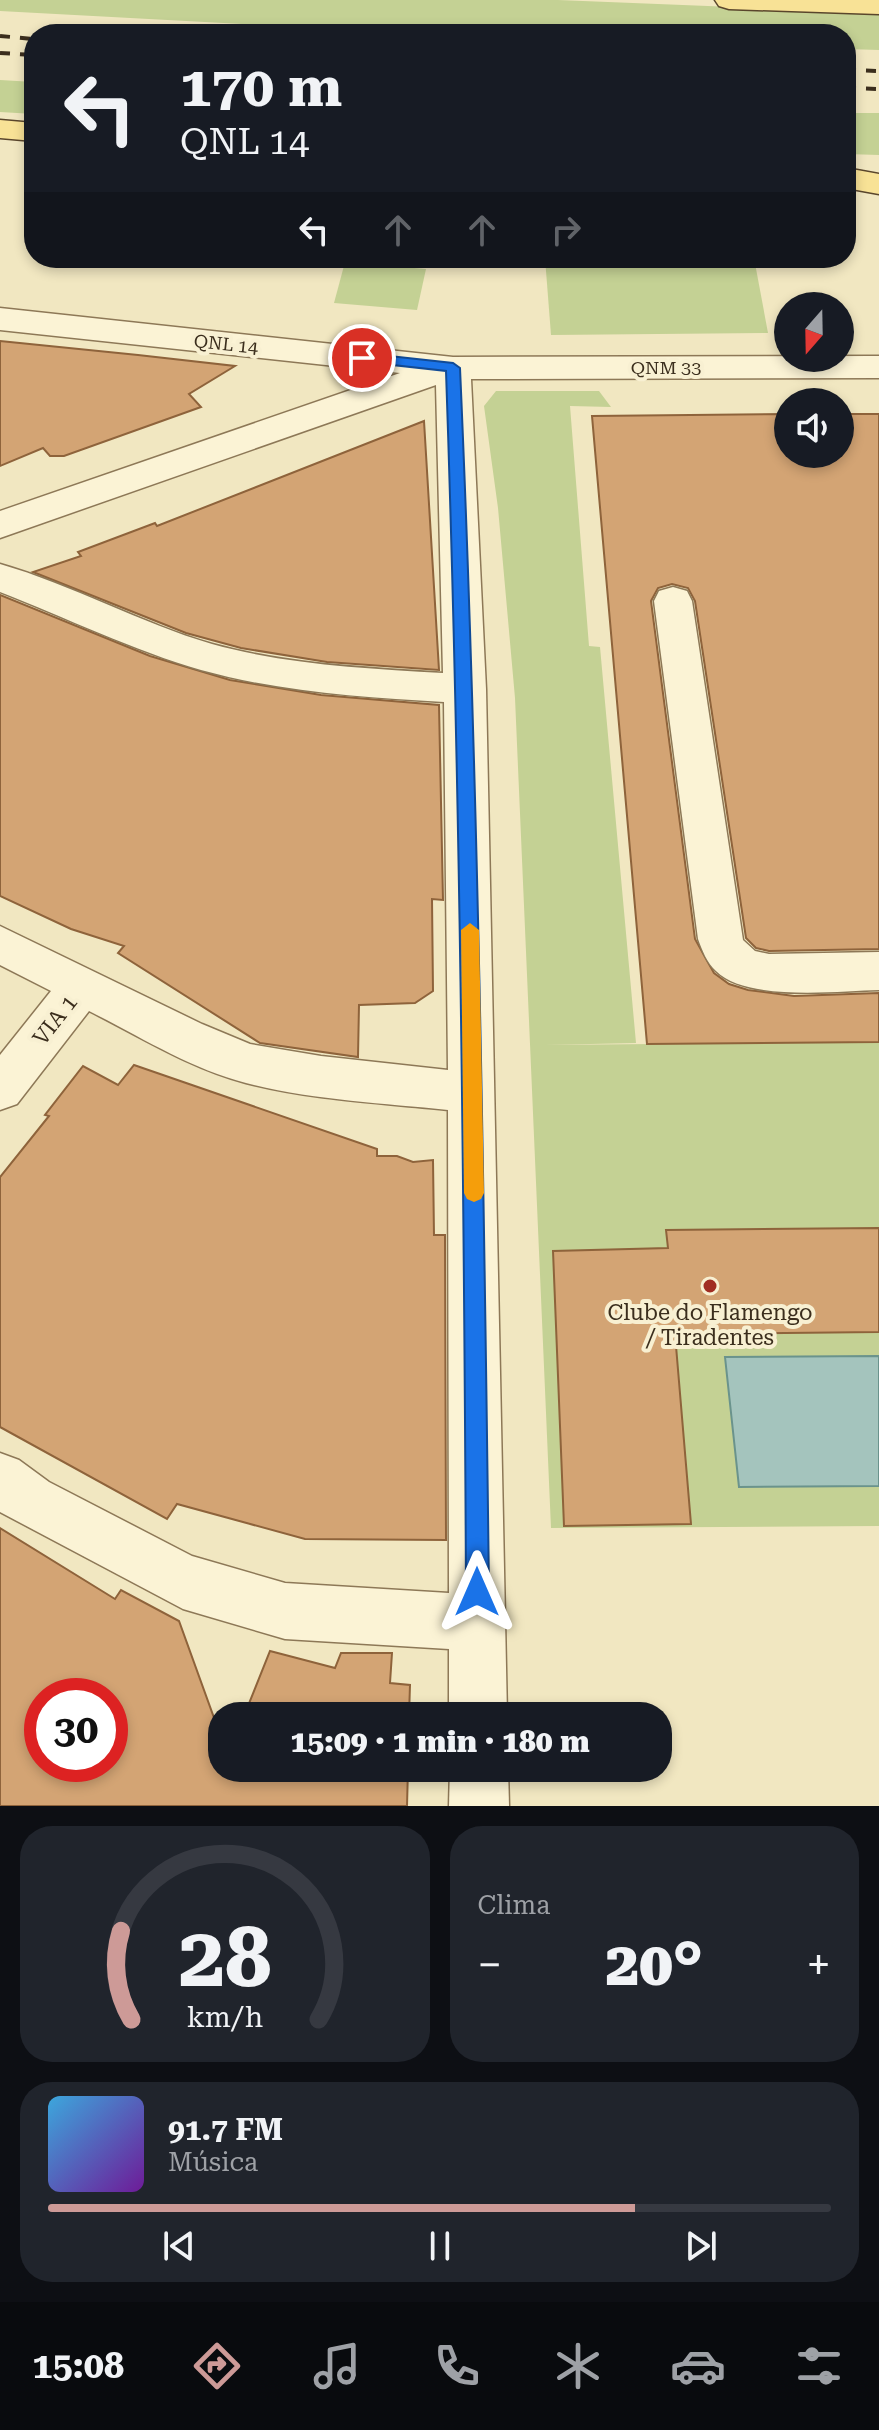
<!DOCTYPE html>
<html lang="pt">
<meta charset="utf-8">
<style>
:root{--surface:#171b24;--page:#20242c;--text:#f1f3f6;--muted:#9ea1a6;--line:#363941;--accent:#cd9a97}
body{margin:0;font-family:"Roboto Serif",serif;background:var(--page);color:var(--text);height:100vh;display:flex;flex-direction:column;font-size:30px;white-space:nowrap}
*{box-sizing:border-box;margin:0}
p{font-size:26px;color:var(--muted)}
.icon{flex:none;width:44px;height:44px;fill:none;stroke:currentColor;stroke-width:2;stroke-linecap:round;stroke-linejoin:round}
.map{position:relative;height:1806px;overflow:hidden}
.details{display:flex;flex-direction:column;gap:20px;padding:20px;background:#0d0f14;flex:1}
.details>*{flex:none}
.hud{position:absolute;left:24px;top:24px;width:832px;height:244px;border-radius:32px;box-shadow:0 4px 12px #0003;background:#171b24;color:var(--text);overflow:hidden}
.needle{width:52px;rotate:200deg}
.controls{position:absolute;left:774px;top:292px;display:grid;gap:16px}
.controls a{display:grid;place-items:center;width:80px;height:80px;border-radius:50%;background:var(--surface);box-shadow:0 4px 12px #0003;font-size:40px}
.speed{position:absolute;left:24px;top:1678px;display:flex;gap:16px;font-size:40px;font-weight:700;text-align:center}
.speed>*{display:grid;place-content:center;width:104px;height:104px;border-radius:50%;background:var(--surface);box-shadow:0 4px 12px #0003;line-height:1}
.speed .limit{border:12px solid #d22;background:#fff;color:#111}
.pin{position:absolute;display:grid;place-items:center;width:68px;height:68px;color:#fff;margin:-34px;border:4px solid #fff;border-radius:50%;box-shadow:0 2px 8px #0007}
.me{position:absolute;width:88px;margin:-44px;rotate:0deg;stroke-linejoin:round;filter:drop-shadow(0 0 6px #0008)}
.turn{display:flex;align-items:center;gap:28px;height:168px;padding:0 24px;font-size:36px}
.turn .icon{width:104px;height:104px;stroke-width:2.5}
.turn b{display:block;font-size:56px;line-height:68px}
.lanes{display:flex;align-items:center;height:76px;padding:0 24px;background:#0003;justify-content:center;gap:40px;direction:ltr}
.lanes .off{opacity:.35}
.big{font-size:60px;font-weight:800;line-height:1.1}
.details .tile{flex:1;display:flex;flex-direction:column;justify-content:center;gap:12px;min-width:0;padding:0 28px;border-radius:32px;background:var(--page)}
.details .dial{align-items:center;gap:0}
.dial svg{height:208px;overflow:visible;fill:none;stroke:var(--line);stroke-width:7;stroke-linecap:round;text-anchor:middle}
.dial text{fill:var(--text);stroke:none}
.song{display:flex;align-items:center;gap:24px}
.cover{width:96px;height:96px;border-radius:12px;background:linear-gradient(135deg,hsl(200 70% 55%),hsl(280 70% 35%))}
.played{height:8px;border-radius:4px;background:linear-gradient(90deg,var(--accent) 75%,var(--line) 75%)}
.keys{display:flex;justify-content:space-around;direction:ltr}
.heat{display:flex;justify-content:space-between;align-items:center;font-size:44px;direction:ltr}
.details .tiles{flex:1;display:grid;gap:20px;grid-template-columns:1fr 1fr}
.tile:last-child{grid-column:span 2}
.trip{position:absolute;left:208px;top:1702px;width:464px;height:80px;border-radius:32px;background:var(--surface);box-shadow:0 4px 12px #0003;font-weight:800;line-height:80px;text-align:center}
.tabs{display:flex;height:128px;justify-content:space-around;align-items:center;background:#090b0e;color:var(--muted)}
.tabs .icon{width:56px;height:56px}
.tabs .on{color:var(--accent)}
.tabs b{font-size:36px;color:var(--text)}
.map>svg:first-child{display:block}
</style>
<div class="map">
<svg width="879" height="1806" viewBox="0 0 879 1806">
<rect width="100%" height="100%" fill="#f1e7c1"/>
<g fill="#c4d194">
<path d="M0 0H558L879 13V50L846 49V34H427L0 11Z"/>
<path d="M0 80 34 82V114L0 112Z"/>
<path d="M846 113H879V155L846 154Z"/>
<path d="M545 258H754L768 333 551 335Z"/>
<path d="M345 262 426 269 417 310 334 303Z"/>
<path d="M496 391H599L611 407 570 406 589 646 600 647 636 1043 545 1045 879 1042V1526L551 1528 515 698 498 508 484 406Z"/>
</g>
<path fill="#a4c4bd" stroke="#6a938c" stroke-width="2" d="M879 1356V1486L739 1487 725 1357Z"/>
<g fill="#d3a474" stroke="#8e633b" stroke-width="2" fill-rule="evenodd">
<path d="M0 341 138 355 235 366 189 394 201 407 64 456H50L43 448 0 466Z"/>
<path d="M788 414V454H840V414H879V949L769 951 756 948 746 938 695 601 688 588 672 584 658 588 651 601 695 939 714 973 729 984 748 990 794 996 879 993V1042L647 1044 592 416Z"/>
<path d="M424 421 439 670 327 662 241 648 186 633 33 572 81 556 78 552 155 523 157 526Z"/>
<path d="M0 595 150 656 230 680 321 695 439 705 443 900 432 899 433 991 415 1003 359 1005 358 1057 260 1043 118 953 124 946 71 929 0 896Z"/>
<path d="M134 1065 377 1149V1156H397L413 1162 433 1160 434 1235H445L446 1540 305 1539 177 1504 167 1519 0 1427V1177L49 1116 45 1115 83 1066 118 1085Z"/>
<path d="M879 1228V1332L675 1334 691 1524 564 1526 553 1251 668 1248 666 1230Z"/>
<path d="M0 1528 115 1599 121 1590 179 1621 222 1740V1768H408L407 1806H0ZM42 1696H110V1764H42Z"/>
<path d="M270 1651 335 1668 341 1653H392L390 1683 410 1685 409 1716H244Z"/>
</g>
<g fill="none" stroke-linecap="round" stroke-linejoin="round">
<g stroke="#8d7857" stroke-width="3">
<g id="minor">
<path d="M0 308 453 357 879 356V378L471 379 486 689 507 1716H449V1649L285 1639 183 1609 0 1512V1453L19 1460 49 1482 192 1556 285 1583 449 1593 448 1110C382 1103 311 1100 246 1083 191 1069 139 1036 89 1011L17 1104 0 1110V1055L51 991 0 965V926L202 1024 250 1044 321 1056 448 1070 444 702C361 697 281 692 201 670 135 651 64 617 0 592V564C73 585 140 623 212 644 288 665 365 668 443 673L436 385 0 538V511L400 373 0 330Z"/>
<path d="M673 587 687 591 692 601 743 940 755 951 769 954 879 952V990C838 991 747 1002 716 971 707 963 702 950 698 939L654 601 659 591Z"/>
<path d="M450 1768H508L509 1806H449Z"/>
</g>
</g>
<g stroke="#5a462c" stroke-width="3">
<g id="major">
<path d="M715 0H879V14L729 9 719 6Z"/>
<path d="M0 120 34 123V141L0 138Z"/>
<path d="M846 168 879 174V194L846 188Z"/>
</g>
</g>
<use href="#minor" fill="#fbf3d5" fill-rule="evenodd"/>
<use href="#major" fill="#f8e296" fill-rule="evenodd"/>
<g stroke="#3b2e1d" stroke-width="4" stroke-dasharray="10 10" stroke-linecap="butt">
<path d="M0 36 34 39"/>
<path d="M0 53 34 55"/>
<path d="M846 70 879 71"/>
<path d="M846 88 879 89"/>
</g>
</g>
<path fill="#1a73e8" stroke="#114b97" stroke-width="2" d="M362 353 453 363 460 368C478 776 484 1183 489 1592L485 1600 477 1603 469 1600 466 1592C464 1185 460 778 446 371L357 361V355Z"/>
<path fill="#f59e0b" d="M470 923 479 930 484 1193 481 1199 474 1202 467 1199 464 1193 461 930Z"/>
<circle fill="#a12d22" stroke="#f8f0d2" stroke-width="3" cx="710" cy="1286" r="8"/>
<g text-anchor="middle" dominant-baseline="central" stroke-width="8" stroke-linejoin="round" paint-order="stroke">
<g font-size="18" fill="#3b2e1d" stroke="#f8f0d2">
<text transform="translate(226 344) rotate(6)">QNL 14</text>
<text x="666" y="367">QNM 33</text>
</g>
<g font-size="22" fill="#3b2e1d" stroke="#f8f0d2">
<text transform="translate(55 1020) rotate(-52)">VIA 1</text>
</g>
<g font-size="22" fill="#3b2e1d" stroke="#f8f0d2">
<text x="710" y="1312">Clube do Flamengo<tspan x="710" dy="25">/ Tiradentes</tspan></text>
</g>
</g>
</svg>
<div class="controls">
<a><svg class="needle" viewBox="-14 -14 28 28"><path d="M0-13l5 13h-10z" fill="#e53935"/><path d="M0 13l5-13h-10z" fill="#9ea1a6"/></svg></a>
<a><svg class="icon" aria-label="sound" viewBox="0 0 24 24"><path d="M4 9h4l5-4v14l-5-4H4zM17 9q2 3 0 6"/></svg></a>
</div>
<div class="speed"><div class="limit">30</div></div>
<div class="pin" style="left:362px;top:358px;background:#d93025"><svg class="icon" aria-label="arrive" viewBox="0 0 24 24"><path d="M6 21V4h12l-3 4 3 4H6"/></svg></div>
<svg class="me" style="left:477px;top:1592px" viewBox="-20 -20 40 40"><path d="M0-17L14 15 0 8-14 15z" fill="#1a73e8" stroke="#fff" stroke-width="4"/></svg>
<div class="trip">15:09 · 1 min · 180 m</div>
<div class="hud">
<div class="turn"><svg class="icon" aria-label="left" viewBox="0 0 24 24"><path d="M17 20v-9H6M10 6l-5 5 5 5"/></svg><div><b>170 m</b>QNL 14</div></div>
<div class="lanes"><svg class="icon" aria-label="left" viewBox="0 0 24 24"><path d="M17 20v-9H6M10 6l-5 5 5 5"/></svg><svg class="icon off" aria-label="ahead" viewBox="0 0 24 24"><path d="M12 20V5M6 11l6-6 6 6"/></svg><svg class="icon off" aria-label="ahead" viewBox="0 0 24 24"><path d="M12 20V5M6 11l6-6 6 6"/></svg><svg class="icon off" aria-label="right" viewBox="0 0 24 24"><path d="M7 20v-9h11M14 6l5 5-5 5"/></svg></div>
</div>
</div>
<section class="details">
<div class="tiles">
<div class="tile dial"><svg viewBox="0 0 100 80">
<path d="M14 69A42 42 0 1 1 86 69"/>
<path d="M14 69A42 42 0 0 1 10 35" stroke="#cd9a97"/>
<text x="50" y="56" font-size="32" font-weight="700">28</text>
<text x="50" y="72" font-size="11">km/h</text>
</svg></div>
<div class="tile"><p>Clima</p>
<div class="heat"><a>−</a><b class="big">20°</b><a>+</a></div>
</div>
<div class="tile">
<div class="song"><i class="cover"></i><div><b>91.7 FM</b><p>Música</p></div></div>
<div class="played"></div>
<div class="keys"><svg class="icon" aria-label="previous" viewBox="0 0 24 24"><path d="M18 5L8 12l10 7zM5 5v14"/></svg><svg class="icon" aria-label="pause" viewBox="0 0 24 24"><path d="M8 5v14M16 5v14"/></svg><svg class="icon" aria-label="next" viewBox="0 0 24 24"><path d="M6 5l10 7-10 7zM19 5v14"/></svg></div>
</div>
</div>
</section>
<nav class="tabs">
<b>15:08</b>
<svg class="icon on" aria-label="directions" viewBox="0 0 24 24"><path d="M12 3l9 9-9 9-9-9zM9 14v-3h6M13 9l2 2-2 2"/></svg>
<svg class="icon" aria-label="music" viewBox="0 0 24 24"><path d="M9 18V5l10-2v13"/><circle cx="6" cy="18" r="3"/><circle cx="16" cy="16" r="3"/></svg>
<svg class="icon" aria-label="phone" viewBox="0 0 24 24"><path d="M5 4h4l2 5-3 2q2 4 5 5l2-3 5 2v4C11 20 4 13 5 4z"/></svg>
<svg class="icon" aria-label="climate" viewBox="0 0 24 24"><path d="M12 3v18M4 7l16 10M4 17L20 7"/></svg>
<svg class="icon" aria-label="car" viewBox="0 0 24 24"><path d="M5 17H2v-5l4-1 3-4h7l3 4 3 1v5h-3M9 17h6M6 11h13"/><circle cx="7" cy="17" r="2"/><circle cx="17" cy="17" r="2"/></svg>
<svg class="icon" aria-label="filters" viewBox="0 0 24 24"><path d="M4 7h16M4 17h16"/><circle cx="9" cy="7" r="2"/><circle cx="15" cy="17" r="2"/></svg>
</nav>
